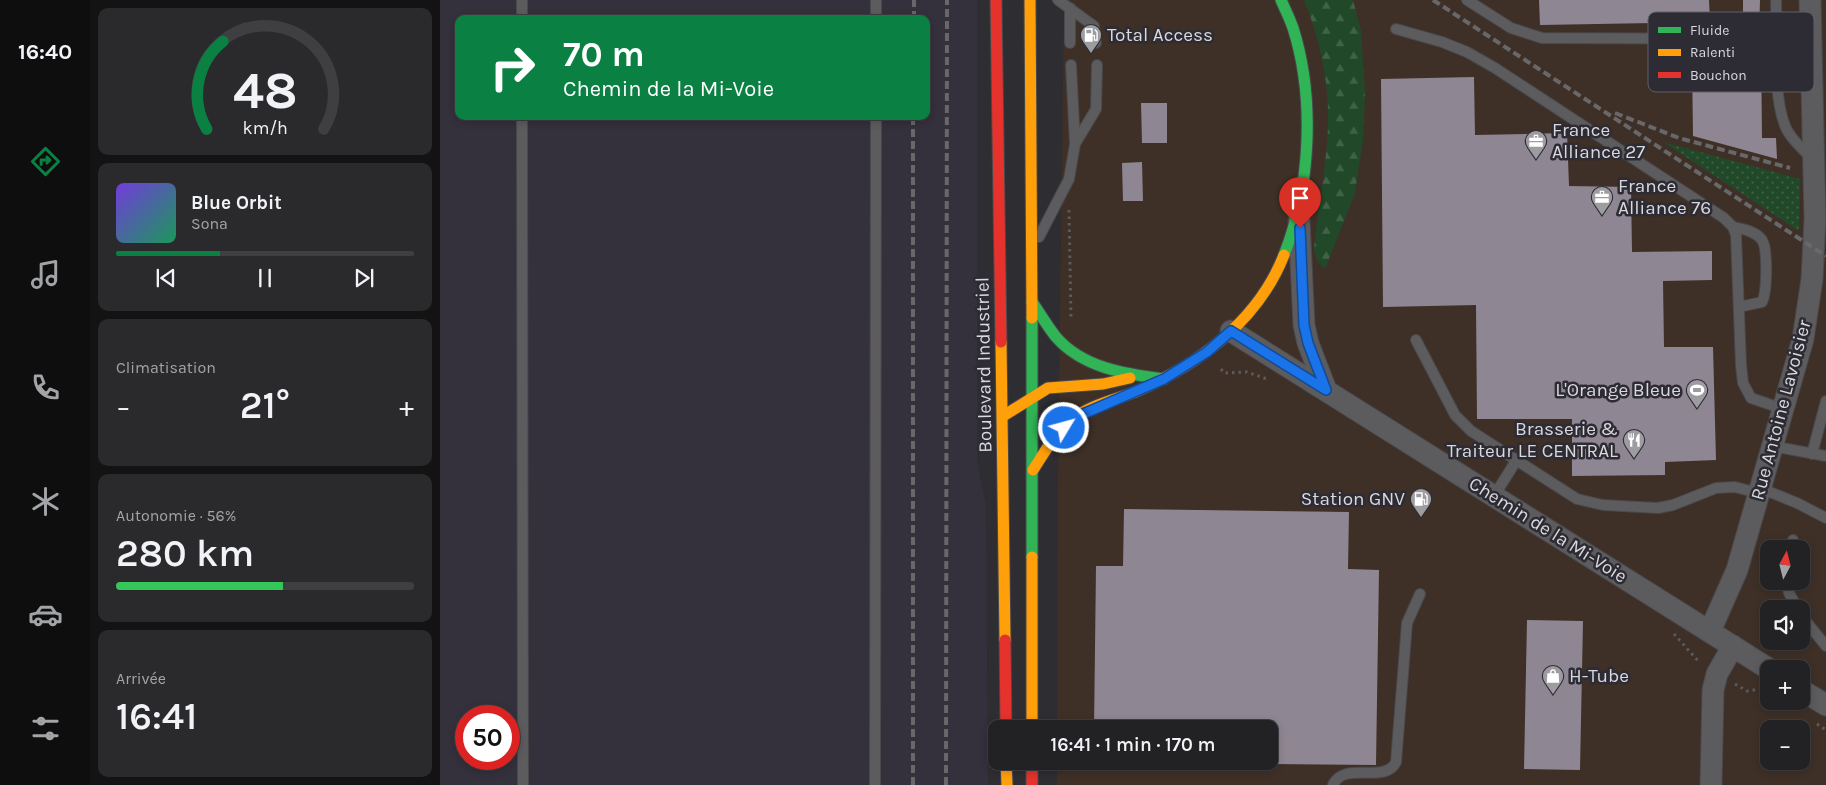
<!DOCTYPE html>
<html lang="fr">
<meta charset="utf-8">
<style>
:root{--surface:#222225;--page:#2a2a2d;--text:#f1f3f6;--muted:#a2a4a7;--line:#3f3f42;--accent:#0b8043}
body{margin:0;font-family:Karla,sans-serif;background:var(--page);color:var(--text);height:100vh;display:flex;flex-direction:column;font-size:19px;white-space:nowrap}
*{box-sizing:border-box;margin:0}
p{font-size:16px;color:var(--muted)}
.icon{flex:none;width:28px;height:28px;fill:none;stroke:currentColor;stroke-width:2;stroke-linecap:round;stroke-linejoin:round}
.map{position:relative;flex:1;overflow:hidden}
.details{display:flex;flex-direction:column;gap:8px;padding:8px;background:#131314;width:350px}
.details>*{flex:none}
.top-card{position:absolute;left:15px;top:15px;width:475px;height:105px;border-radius:10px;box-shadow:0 2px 8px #0003,0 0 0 1px var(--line);background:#0b8043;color:#fff;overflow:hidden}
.needle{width:32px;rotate:7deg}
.controls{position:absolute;left:1320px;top:540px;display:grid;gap:10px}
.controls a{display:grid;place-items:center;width:50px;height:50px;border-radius:10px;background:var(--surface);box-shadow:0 2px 8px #0003,0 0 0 1px var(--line);font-size:25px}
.speed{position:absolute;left:15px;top:705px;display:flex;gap:10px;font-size:25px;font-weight:700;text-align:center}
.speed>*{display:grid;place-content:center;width:65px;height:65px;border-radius:50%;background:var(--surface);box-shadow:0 2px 8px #0003,0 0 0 1px var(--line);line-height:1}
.speed .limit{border:8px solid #d22;background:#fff;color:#111}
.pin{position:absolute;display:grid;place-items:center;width:42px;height:42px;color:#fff;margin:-51px -21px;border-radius:50% 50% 50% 0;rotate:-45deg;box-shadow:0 0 5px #0007}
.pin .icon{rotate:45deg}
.me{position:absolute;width:55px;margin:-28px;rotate:53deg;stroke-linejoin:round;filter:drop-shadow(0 0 4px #0008)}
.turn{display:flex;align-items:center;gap:18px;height:105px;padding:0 25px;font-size:22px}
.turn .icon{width:65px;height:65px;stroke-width:2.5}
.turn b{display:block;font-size:35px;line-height:42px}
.big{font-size:38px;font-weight:600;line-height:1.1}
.details .tile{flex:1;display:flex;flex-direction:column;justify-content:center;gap:8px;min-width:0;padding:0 18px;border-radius:10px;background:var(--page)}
.details .dial{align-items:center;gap:0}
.dial svg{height:130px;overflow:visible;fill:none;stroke:var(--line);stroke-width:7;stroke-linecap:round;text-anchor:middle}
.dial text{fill:var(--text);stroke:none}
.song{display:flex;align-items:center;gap:15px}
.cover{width:60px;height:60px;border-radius:8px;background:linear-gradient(135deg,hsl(260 70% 55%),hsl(150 70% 35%))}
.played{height:5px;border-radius:2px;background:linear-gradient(90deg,var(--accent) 35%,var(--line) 35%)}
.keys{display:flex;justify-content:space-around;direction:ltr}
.heat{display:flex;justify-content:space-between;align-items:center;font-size:28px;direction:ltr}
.charge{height:8px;border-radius:4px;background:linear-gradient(90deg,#34c759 56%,var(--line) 0)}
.trip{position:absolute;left:548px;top:720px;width:290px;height:50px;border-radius:10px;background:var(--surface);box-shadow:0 2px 8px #0003,0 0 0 1px var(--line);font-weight:600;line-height:50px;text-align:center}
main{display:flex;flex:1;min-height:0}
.dock{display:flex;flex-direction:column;width:90px;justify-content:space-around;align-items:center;background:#0e0e0f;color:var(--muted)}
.dock .icon{width:35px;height:35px}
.dock .current{color:var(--accent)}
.dock b{font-size:22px;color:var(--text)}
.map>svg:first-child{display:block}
</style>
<main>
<nav class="dock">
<b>16:40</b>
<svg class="icon current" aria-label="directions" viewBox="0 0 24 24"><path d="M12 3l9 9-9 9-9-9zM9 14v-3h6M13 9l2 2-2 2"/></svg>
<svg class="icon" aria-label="music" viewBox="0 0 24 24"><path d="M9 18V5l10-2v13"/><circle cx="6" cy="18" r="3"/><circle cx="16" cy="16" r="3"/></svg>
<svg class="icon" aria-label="phone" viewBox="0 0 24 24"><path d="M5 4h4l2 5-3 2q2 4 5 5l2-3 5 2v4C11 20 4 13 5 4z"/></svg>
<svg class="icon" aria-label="climate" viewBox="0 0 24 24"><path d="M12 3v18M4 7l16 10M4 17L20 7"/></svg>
<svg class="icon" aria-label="car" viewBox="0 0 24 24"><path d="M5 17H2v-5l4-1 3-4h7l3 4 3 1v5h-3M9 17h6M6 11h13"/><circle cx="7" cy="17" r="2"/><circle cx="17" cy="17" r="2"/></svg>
<svg class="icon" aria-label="filters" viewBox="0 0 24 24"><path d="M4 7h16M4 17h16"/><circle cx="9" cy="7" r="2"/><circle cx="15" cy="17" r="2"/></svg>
</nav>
<section class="details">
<div class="tile dial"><svg viewBox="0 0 100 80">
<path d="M14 69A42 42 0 1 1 86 69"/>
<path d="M14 69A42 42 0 0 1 24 15" stroke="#0b8043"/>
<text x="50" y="56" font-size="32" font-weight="700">48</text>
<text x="50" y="72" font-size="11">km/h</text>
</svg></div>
<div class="tile">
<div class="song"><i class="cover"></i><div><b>Blue Orbit</b><p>Sona</p></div></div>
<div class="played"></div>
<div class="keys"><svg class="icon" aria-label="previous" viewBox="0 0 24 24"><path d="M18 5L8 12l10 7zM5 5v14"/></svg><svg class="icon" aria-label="pause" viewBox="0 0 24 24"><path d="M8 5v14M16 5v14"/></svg><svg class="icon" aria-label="next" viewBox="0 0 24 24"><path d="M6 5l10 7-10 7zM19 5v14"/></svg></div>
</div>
<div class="tile"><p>Climatisation</p>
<div class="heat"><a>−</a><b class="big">21°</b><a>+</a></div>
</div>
<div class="tile"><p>Autonomie · 56%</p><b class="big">280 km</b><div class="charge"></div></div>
<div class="tile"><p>Arrivée</p><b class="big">16:41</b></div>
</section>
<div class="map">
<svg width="1386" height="785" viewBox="0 0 1386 785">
<defs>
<pattern id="grass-dots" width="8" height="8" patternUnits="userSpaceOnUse" patternTransform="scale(1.25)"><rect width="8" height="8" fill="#214929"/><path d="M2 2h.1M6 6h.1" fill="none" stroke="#416248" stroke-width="1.8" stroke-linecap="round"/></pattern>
<pattern id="forest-firs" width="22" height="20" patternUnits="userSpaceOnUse" patternTransform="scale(1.25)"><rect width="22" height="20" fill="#214929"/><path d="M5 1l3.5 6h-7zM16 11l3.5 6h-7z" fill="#416248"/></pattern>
</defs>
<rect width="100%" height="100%" fill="#2e2d31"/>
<path fill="#34303c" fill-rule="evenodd" d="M0 0H537V462L546 505 548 785H0ZM19 19H486V116H19ZM26 716H69V759H26Z"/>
<path fill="#3e3027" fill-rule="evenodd" d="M624 0H1386V785H617V761H829V729H617L618 474ZM1329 549H1361V581H1329ZM1329 609H1361V641H1329ZM1329 669H1361V701H1329ZM1329 729H1361V761H1329Z"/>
<path fill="url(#grass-dots)" d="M1223 142 1360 179 1359 231Z"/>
<path fill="url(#forest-firs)" d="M864 0H913L921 31 925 94 923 139 915 193 885 269 877 261 874 248C879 198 892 142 887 92 884 61 876 29 864 0Z"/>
<g fill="#8f8693">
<path d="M1099 0H1269L1270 22 1100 25Z"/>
<path d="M1303 0H1320L1319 32H1303Z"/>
<path d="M1303 46H1319V50H1321L1322 138H1336L1337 159 1253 136 1252 59H1259V51L1303 50Z"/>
<path d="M1034 77 1035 135 1127 133 1129 186 1191 187 1192 252 1272 251V280L1223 281 1224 347H1273L1276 460 1225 462V475L1132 476V419H1037L1036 305 943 307 941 79Z"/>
<path d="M701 103H727V143H702Z"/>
<path d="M702 162 703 201H683L682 163Z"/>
<path d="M684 509 909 512 908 569 939 570 936 765 829 764V729H654L656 566H683Z"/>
<path d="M1087 620 1143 621 1140 770 1084 769Z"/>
</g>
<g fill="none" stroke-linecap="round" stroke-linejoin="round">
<g stroke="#49484c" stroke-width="12">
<g id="lane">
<path d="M82 0V19"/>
<path d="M618 0 654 26 656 43"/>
<path d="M1027 0 1071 28 1102 38 1337 39"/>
<path d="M1336 0C1337 35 1332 101 1347 130 1353 141 1364 151 1373 159"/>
<path d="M630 8V43"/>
<path d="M436 19V0"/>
<path d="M956 29 1002 42 1027 52 1055 68 1284 218 1293 227 1296 235 1301 365 1303 383 1311 398 1343 409"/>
<path d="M631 65 635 144"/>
<path d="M82 116 83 785"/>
<path d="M1293 227C1302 229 1316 231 1322 240 1328 249 1327 293 1322 302L1299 307"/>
<path d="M599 237 629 179 635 144 656 109 657 65"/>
<path d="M976 340 1015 415 1031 431 1137 499 1163 505 1218 508 1233 505 1276 488 1295 487 1318 493"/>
<path d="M1332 446 1386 456"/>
<path d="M1372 454 1386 401"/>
<path d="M1320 488 1357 503 1386 518"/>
<path d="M1054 496 1076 461"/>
<path d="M1349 549 1353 540"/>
<path d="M1346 581 1349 593 1358 609"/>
<path d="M1361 614 1368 624 1386 646"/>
<path d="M435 785 436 116"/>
<path d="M893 785C904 760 945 785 956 762L967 623 980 594"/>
</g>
</g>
<g stroke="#49484c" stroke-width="23">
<g id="street">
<path d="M859 220 864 325 868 343 886 390"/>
<path d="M791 331 1329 669"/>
<path d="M1267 630 1274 622 1297 570 1363 339 1372 279 1375 219 1370 0"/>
<path d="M1361 690 1386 705"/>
<path d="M1271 785 1273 690 1277 674 1293 646"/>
</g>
</g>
<g stroke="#49484c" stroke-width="13">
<g id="fast">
<path d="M841 0C845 9 850 19 853 28 875 97 871 187 844 255"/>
<path d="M592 302C600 313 607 326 616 337 643 368 685 374 724 379"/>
<path d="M592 318V557"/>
</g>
</g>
<g stroke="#49484c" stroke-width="13">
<g id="slow">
<path d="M590 0 592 318"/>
<path d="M561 342 565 640"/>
<path d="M563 416 608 388 663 384 690 378"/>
<path d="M593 470C604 453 614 435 629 421 645 407 674 400 695 392 758 365 818 321 844 255"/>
<path d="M592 729V557"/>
<path d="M566 761 567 785"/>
</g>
</g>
<g stroke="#49484c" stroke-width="13">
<g id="jam">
<path d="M556 0 561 342"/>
<path d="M565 640 566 729"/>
<path d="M592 761V785"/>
</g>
</g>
<g stroke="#5b5b5d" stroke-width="3" stroke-dasharray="2.5 4" stroke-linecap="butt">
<path d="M629 210 631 319"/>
<path d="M781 369 784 373 807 372 827 379"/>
<path d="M1234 634 1260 663"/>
<path d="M1295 684 1307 691 1321 689 1329 694"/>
<path d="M1377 724 1386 730"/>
</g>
<use href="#lane" stroke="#5c5b5e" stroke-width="10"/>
<use href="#street" stroke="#5c5b5e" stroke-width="21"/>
<use href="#fast" stroke="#30b455" stroke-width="11"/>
<use href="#slow" stroke="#ff9f0a" stroke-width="11"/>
<use href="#jam" stroke="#e5322d" stroke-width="11"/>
<g stroke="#68686a" stroke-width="4" stroke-dasharray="8 4" stroke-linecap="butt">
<path d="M993 0 1386 256"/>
<path d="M474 19V0"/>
<path d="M1175 113 1239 138 1350 168"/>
<path d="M473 785V116"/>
<path d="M506 785 507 0"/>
</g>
</g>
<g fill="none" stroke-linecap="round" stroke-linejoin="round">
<g stroke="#114b97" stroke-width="12">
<path id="route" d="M624 428 634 418 724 379 767 352 791 331 886 390 868 343 864 325 860 228"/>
</g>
<use href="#route" stroke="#1a73e8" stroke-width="9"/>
</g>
<defs>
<g id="fuel-pin" transform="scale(1.125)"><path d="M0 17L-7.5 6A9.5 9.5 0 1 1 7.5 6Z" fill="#9d9ca1" stroke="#2d2b33"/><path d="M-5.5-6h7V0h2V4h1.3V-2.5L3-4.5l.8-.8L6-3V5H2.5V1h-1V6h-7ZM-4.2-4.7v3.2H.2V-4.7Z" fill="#fff"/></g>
<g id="office-pin" transform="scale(1.125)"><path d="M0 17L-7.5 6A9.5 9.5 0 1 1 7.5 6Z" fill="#9d9ca1" stroke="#2d2b33"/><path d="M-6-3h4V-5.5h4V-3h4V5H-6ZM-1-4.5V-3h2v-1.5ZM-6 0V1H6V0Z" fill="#fff"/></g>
<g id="stadium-pin" transform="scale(1.125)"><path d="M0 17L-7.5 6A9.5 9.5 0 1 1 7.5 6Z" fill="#9d9ca1" stroke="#2d2b33"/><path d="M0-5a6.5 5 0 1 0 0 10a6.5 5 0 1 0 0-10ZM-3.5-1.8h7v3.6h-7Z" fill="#fff"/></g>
<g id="restaurant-pin" transform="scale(1.125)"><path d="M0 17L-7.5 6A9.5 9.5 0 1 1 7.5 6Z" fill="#9d9ca1" stroke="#2d2b33"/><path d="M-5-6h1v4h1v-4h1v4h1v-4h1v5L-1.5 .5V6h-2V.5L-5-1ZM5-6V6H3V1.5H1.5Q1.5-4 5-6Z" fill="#fff"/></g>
<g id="shop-pin" transform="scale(1.125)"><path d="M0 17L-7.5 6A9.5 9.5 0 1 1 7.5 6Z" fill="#9d9ca1" stroke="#2d2b33"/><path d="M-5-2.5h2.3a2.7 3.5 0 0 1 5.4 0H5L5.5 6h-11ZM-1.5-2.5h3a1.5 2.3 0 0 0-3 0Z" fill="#fff"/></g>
</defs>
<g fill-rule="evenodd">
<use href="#fuel-pin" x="651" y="35"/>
<use href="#office-pin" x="1096" y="141"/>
<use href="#office-pin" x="1162" y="197"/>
<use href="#stadium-pin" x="1257" y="390"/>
<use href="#restaurant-pin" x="1194" y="440"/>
<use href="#fuel-pin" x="981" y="499"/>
<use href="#shop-pin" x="1113" y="676"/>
</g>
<g text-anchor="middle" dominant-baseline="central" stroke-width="5" stroke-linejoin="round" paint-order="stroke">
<g font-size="19" fill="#d9d8dd" stroke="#2d2b33" text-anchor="start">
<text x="667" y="35">Total Access</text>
<text x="1112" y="130">France<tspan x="1112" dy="22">Alliance 27</tspan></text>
<text x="1178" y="186">France<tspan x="1178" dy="22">Alliance 76</tspan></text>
<text x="1241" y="390" text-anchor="end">L'Orange Bleue</text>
<text x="1178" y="429" text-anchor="end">Brasserie &amp;<tspan x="1178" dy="22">Traiteur LE CENTRAL</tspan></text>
<text x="965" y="499" text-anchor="end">Station GNV</text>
<text x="1129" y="676">H-Tube</text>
</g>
<g font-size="19" fill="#d9d8dd" stroke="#2d2b33">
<text transform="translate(544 365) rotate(-91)">Boulevard Industriel</text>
<text transform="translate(1341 410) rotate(-75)">Rue Antoine Lavoisier</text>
<text transform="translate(1108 530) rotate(32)">Chemin de la Mi-Voie</text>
</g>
</g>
<rect x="1208" y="12" width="166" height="80" rx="8" fill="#2d2b33" stroke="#615f66" stroke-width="1"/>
<rect x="1218" y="27" width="23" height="6" fill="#30b455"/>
<rect x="1218" y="49" width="23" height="7" fill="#ff9f0a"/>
<rect x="1218" y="72" width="23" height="6" fill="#e5322d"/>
<g font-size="14" fill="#d9d8dd">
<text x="1250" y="35">Fluide</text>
<text x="1250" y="57">Ralenti</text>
<text x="1250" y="80">Bouchon</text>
</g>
</svg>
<div class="controls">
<a><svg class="needle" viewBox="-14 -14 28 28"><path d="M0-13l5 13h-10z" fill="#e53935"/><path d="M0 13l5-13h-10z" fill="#a2a4a7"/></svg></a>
<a><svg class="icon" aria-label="sound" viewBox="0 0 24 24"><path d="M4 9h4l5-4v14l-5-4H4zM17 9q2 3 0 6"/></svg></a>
<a>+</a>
<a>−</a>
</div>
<div class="speed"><div class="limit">50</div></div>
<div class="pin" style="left:860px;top:228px;background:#d93025"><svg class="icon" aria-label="arrive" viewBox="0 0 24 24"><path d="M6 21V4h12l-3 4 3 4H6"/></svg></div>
<svg class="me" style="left:624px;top:428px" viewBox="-20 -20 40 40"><circle r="17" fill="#1a73e8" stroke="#fff" stroke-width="3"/><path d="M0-11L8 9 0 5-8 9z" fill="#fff"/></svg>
<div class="trip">16:41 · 1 min · 170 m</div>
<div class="top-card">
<div class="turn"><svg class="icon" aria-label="right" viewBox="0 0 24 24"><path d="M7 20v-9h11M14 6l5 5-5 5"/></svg><div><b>70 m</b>Chemin de la Mi-Voie</div></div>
</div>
</div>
</main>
